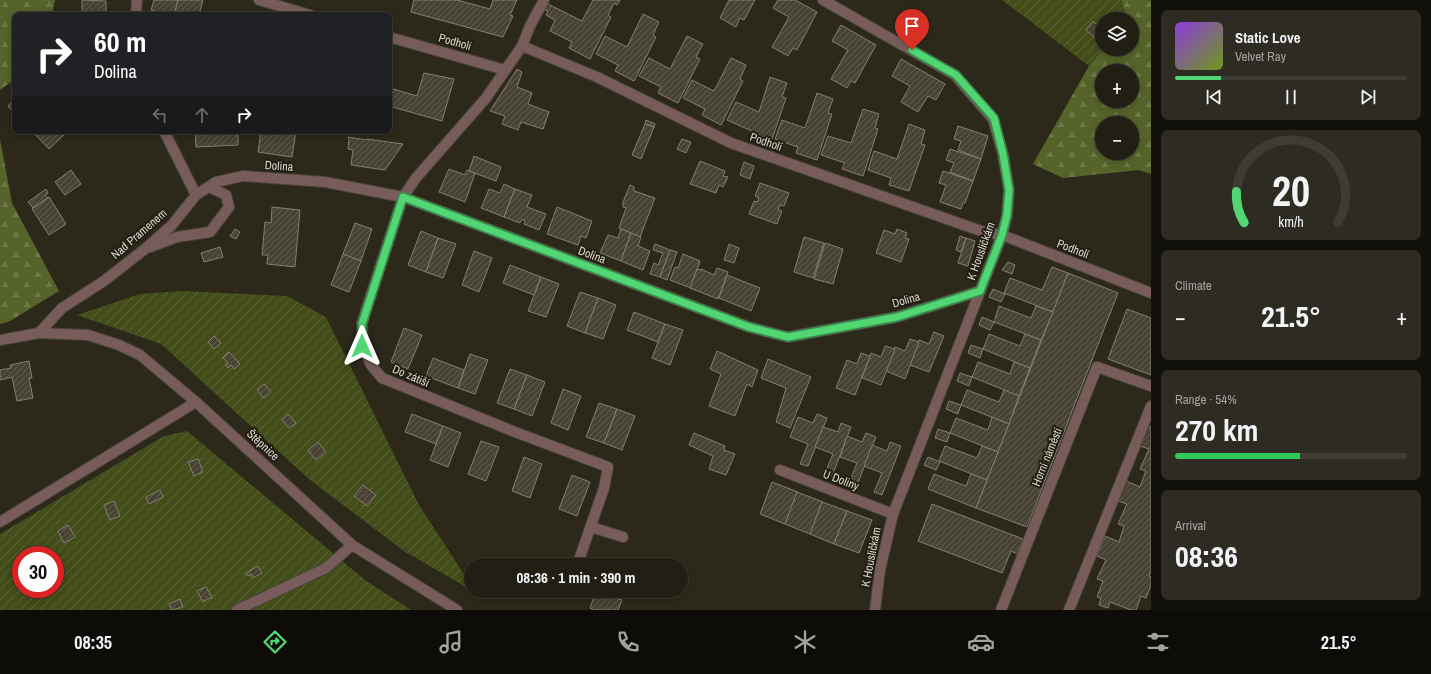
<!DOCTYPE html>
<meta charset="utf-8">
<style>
:root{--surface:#211e14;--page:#2d2b22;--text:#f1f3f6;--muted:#a2a2a0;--line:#3e3c34;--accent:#51d673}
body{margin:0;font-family:"Archivo Narrow",sans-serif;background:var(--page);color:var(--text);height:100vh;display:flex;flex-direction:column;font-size:15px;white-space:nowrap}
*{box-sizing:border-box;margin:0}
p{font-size:13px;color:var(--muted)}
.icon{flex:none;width:22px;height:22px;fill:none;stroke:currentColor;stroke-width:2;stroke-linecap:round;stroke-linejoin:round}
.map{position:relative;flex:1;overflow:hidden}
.drawer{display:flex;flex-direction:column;gap:10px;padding:10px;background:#12100b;width:280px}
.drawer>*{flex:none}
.banner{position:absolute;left:12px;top:12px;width:380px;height:122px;border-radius:8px;box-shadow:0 2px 10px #0003,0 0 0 1px var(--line);background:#202124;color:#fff;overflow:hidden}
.tools{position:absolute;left:1095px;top:12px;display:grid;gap:8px}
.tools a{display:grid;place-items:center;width:44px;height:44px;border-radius:50%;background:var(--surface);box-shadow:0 2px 10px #0003,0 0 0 1px var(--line);font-size:20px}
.speed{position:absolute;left:12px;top:546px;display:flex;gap:8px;font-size:20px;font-weight:700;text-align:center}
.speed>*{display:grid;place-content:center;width:52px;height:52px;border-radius:50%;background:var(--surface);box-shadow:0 2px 10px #0003,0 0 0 1px var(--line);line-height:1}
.speed .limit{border:6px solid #d22;background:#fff;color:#111}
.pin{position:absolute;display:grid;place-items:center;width:34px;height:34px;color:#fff;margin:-41px -17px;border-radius:50% 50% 50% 0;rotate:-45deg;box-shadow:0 0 4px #0007}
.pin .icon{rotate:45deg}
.me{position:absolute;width:44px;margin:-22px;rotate:0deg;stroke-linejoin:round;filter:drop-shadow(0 0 3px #0008)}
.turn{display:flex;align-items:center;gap:14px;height:84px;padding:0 16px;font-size:18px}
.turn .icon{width:52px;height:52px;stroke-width:2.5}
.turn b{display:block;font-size:28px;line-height:34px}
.lanes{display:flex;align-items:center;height:38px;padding:0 16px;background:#0003;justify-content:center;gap:20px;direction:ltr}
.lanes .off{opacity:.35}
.big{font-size:30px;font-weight:800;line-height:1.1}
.drawer .widget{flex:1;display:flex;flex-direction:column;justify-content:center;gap:6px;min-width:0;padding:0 14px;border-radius:8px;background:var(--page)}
.drawer .dial{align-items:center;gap:0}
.dial svg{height:104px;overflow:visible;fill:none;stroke:var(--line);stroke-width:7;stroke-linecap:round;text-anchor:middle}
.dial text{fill:var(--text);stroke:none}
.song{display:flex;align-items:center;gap:12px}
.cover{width:48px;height:48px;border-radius:6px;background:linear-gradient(135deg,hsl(270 70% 55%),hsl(80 70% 35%))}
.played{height:4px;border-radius:2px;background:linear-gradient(90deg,var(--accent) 20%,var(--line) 20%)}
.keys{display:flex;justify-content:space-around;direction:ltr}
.heat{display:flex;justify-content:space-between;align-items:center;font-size:22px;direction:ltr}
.charge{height:6px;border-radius:3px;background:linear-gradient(90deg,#34c759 54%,var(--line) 0)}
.trip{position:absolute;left:464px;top:558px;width:224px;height:40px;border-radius:20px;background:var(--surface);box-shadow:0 2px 10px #0003,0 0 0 1px var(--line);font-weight:800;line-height:40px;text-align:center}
.menu{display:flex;height:64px;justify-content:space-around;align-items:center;background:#0d0c08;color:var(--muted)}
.menu .icon{width:28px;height:28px}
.menu .on{color:var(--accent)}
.menu b{font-size:18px;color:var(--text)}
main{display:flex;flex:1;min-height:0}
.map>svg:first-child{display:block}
</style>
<main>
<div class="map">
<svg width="1151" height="610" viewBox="0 0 1151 610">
<defs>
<pattern id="forest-firs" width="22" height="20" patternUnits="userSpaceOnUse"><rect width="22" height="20" fill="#56632a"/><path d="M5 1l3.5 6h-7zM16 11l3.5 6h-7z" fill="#6e7948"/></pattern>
<pattern id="garden-furrows" width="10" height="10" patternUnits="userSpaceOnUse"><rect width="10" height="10" fill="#434e1a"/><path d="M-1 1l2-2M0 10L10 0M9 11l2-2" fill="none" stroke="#5e673a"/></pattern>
<pattern id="building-hatch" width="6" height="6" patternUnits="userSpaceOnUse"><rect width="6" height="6" fill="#474234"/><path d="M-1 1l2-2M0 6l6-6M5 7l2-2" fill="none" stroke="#615d50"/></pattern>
</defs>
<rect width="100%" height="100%" fill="#2c281a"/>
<g fill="url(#forest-firs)" fill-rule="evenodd">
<path d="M0 0H55L52 15H15V79L0 90Z"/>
<path d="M1121 0H1151V174L1139 170 1063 178 1033 164 1089 66 1103 49H1132V19H1127ZM1102 71H1132V101H1102ZM1102 123H1132V153H1102Z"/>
<path d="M0 139 12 203 59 291 10 321 0 324Z"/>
</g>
<g fill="url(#garden-furrows)" fill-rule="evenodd">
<path d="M1002 0H1121L1127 19H1102L1103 49 1089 66Z"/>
<path d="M181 291 287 296 326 317 419 505 471 585V590L404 551 310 480 161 344 77 315 140 294Z"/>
<path d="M187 431 365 580 411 610H0V534L164 436ZM21 555H55V589H21Z"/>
</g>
<g fill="url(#building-hatch)" stroke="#847f6f">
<path d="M82 0 106 1V15H82Z"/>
<path d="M154 0H178L174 15H157L158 12 151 10Z"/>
<path d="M178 0H203L199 15H174Z"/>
<path d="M414 0H457L490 9 493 0H517L510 15 513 16 503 37 411 12Z"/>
<path d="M593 0H620L617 5 614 3 608 15 611 17 590 59 569 48 572 42 550 31 555 20 546 15 548 11 545 10 548 4 582 21Z"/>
<path d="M729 0H755L744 20 740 18 736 27 720 18Z"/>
<path d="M778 0H795L817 12 797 50 793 48 788 56 772 47 789 17 773 8Z"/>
<path d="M643 14 659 22 653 35 656 37 634 81 615 71 618 65 596 54 605 36 627 47Z"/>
<path d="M1093 21 1101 29 1094 37 1086 30Z"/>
<path d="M841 25 876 45 855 83 851 81 847 88 831 79 848 50 832 41Z"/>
<path d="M687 36 703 44 696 57 700 59 678 103 658 93 661 87 639 76 649 58 670 69Z"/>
<path d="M731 58 746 65 740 79 743 81 721 125 702 115 705 109 683 98 692 80 714 91Z"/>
<path d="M901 59 945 84 936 100 928 96 918 112 901 102 910 86 892 76Z"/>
<path d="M517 69 522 72 517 87 532 93 528 104 549 112 543 129 521 122 518 130 502 124 505 116 490 111Z"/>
<path d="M424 73 454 79 442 121 389 106 390 88 417 96Z"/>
<path d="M770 77 787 83 782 97 786 98 770 145 750 138 752 131 727 120 736 102 759 112Z"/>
<path d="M817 93 833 99 828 113 832 114 817 160 796 153 798 147 775 139 782 120 805 128Z"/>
<path d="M15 99V114L8 106Z"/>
<path d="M863 109 879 114 875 128 878 129 863 176 842 169 845 163 821 155 828 136 851 143Z"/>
<path d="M646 120 655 124 654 127 645 124Z"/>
<path d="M645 124 654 127 641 159 632 155Z"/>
<path d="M909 124 925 130 921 144 925 145 909 191 889 185 891 178 868 170 874 151 897 159Z"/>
<path d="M958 126 988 136 981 159 958 150 961 141 954 139Z"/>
<path d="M32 131H68L49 149Z"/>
<path d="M195 131H238V145L196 147Z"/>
<path d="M261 131 282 134V131H296L292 157 258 152Z"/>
<path d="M348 137 367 140V139L403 144 385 170 351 165 353 150 348 149 349 139Z"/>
<path d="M682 139 691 142 686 153 677 149Z"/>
<path d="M950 149 981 159 973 181 950 172 954 163 946 160Z"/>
<path d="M474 156 501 167 496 181 469 171Z"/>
<path d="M700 161 725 171 723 176 728 177 723 187 719 185 716 193 690 184Z"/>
<path d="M744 162 754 166 750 179 740 175Z"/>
<path d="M449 169 465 175 467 170 475 173 465 202 439 192Z"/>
<path d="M71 170 81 184 65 195 55 182Z"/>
<path d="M943 171 973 181 965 203H963L961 209 940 202 946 185 939 183Z"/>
<path d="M760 183 789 193 784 206 780 205 778 210 782 211 777 224 749 214 754 201 757 202 759 198 755 196Z"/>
<path d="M504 184 515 189 504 217 481 208 489 189 500 193Z"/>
<path d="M630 185 634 187V191L655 198 640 237 619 228 626 208 623 207V202Z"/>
<path d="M46 189 48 193 45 195 48 198 33 208 28 202Z"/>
<path d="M515 189 532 195 527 207 546 214 539 230 524 224 525 221 522 219 520 223 504 217Z"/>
<path d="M49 197 66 224 49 235 32 209Z"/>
<path d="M272 207 300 210 295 267 267 264 268 255H262L265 222 271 223Z"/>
<path d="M557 207 592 221 586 238 581 236 578 245 547 234Z"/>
<path d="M355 223 372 229 361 261 343 254Z"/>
<path d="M235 229 240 232 236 239 230 236Z"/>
<path d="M621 229 631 233 621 261 600 253 608 235 618 238Z"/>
<path d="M897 229 907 233 905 238 909 239 901 262 876 253 884 230 895 234Z"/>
<path d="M421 231 438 238 426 272 408 265Z"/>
<path d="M631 233 641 237 638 246 650 251 643 270 621 261Z"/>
<path d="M960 236 966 238 961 252 956 250Z"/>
<path d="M804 237 824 243 813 278 794 272Z"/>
<path d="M438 238 456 244 443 278 426 272Z"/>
<path d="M966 238 975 241 968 266 958 263Z"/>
<path d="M825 243 843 249 833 284 814 279Z"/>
<path d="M655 244 670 250 660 277 650 274 654 263 658 265 663 253 653 250Z"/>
<path d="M729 244 739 248 734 263 724 260Z"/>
<path d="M220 247 223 257 204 262 201 253Z"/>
<path d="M670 250 677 252 667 280 660 277Z"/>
<path d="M474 251 492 258 479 292 462 285Z"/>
<path d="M343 254 361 261 349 292 331 285Z"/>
<path d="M683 254 700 261 691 288 670 280 675 267 678 268Z"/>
<path d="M1008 262 1015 265 1012 274 1002 270Z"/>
<path d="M510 265 541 277 534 295 503 283Z"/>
<path d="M1052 267 1068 273 1053 312 1004 293 1010 278 1042 290Z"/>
<path d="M717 268 728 272 718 299 690 288 697 269 701 270V269L714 275Z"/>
<path d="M1068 273 1118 293 1027 527 976 508Z"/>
<path d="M727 275 760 288 751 311 719 298Z"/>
<path d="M541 277 559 284 546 317 528 311Z"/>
<path d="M993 289 1005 294 1001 302 989 297Z"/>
<path d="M580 292 598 298 585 333 567 326Z"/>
<path d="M598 298 616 305 603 339 585 333Z"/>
<path d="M999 306 1031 318 1036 306 1053 312 1041 340 994 322Z"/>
<path d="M1127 309 1151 318V375L1108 359Z"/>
<path d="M634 312 665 324 658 342 627 330Z"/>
<path d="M982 317 994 322 990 330 979 325Z"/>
<path d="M665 324 683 330 670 365 652 358Z"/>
<path d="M404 328 422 335 408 369 391 362Z"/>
<path d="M934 332 944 336 929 372 910 365 919 340 929 344Z"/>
<path d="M989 334 1020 346 1025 334 1041 340 1030 368 983 349Z"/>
<path d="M214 336 221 343 214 349 208 342Z"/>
<path d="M910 339 919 342 905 379 886 371 895 347 905 351Z"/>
<path d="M971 345 983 349 980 358 968 353Z"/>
<path d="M885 346 895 349 881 385 862 378 871 353 881 357Z"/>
<path d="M717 351 758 370 752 387 747 384 735 416 709 406 721 374 710 369Z"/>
<path d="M229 352 240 364 234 369 231 365 228 368 226 365 228 363 223 358Z"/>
<path d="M861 353 870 356 855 395 836 388 847 360 857 364Z"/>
<path d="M470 354 488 360 475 394 458 388Z"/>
<path d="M433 358 464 370 458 388 426 376Z"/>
<path d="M768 359 811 377 790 428 776 422 786 388 761 378Z"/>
<path d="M29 361 32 378H29L33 398 17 401 12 377 0 380V370L11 368 10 365Z"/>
<path d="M978 362 1010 374 1014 362 1030 368 1019 396 972 377Z"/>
<path d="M510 369 527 375 514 409 497 403Z"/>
<path d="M960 373 972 377 969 386 957 381Z"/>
<path d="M527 375 545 382 532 416 514 409Z"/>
<path d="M264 384 271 392 264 398 257 390Z"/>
<path d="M563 389 581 396 568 430 551 423Z"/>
<path d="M967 390 999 402 1004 390 1019 396 1009 424 961 405Z"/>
<path d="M949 401 961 405 958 414 946 409Z"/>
<path d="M599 403 617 409 604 443 586 437Z"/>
<path d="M617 409 635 416 622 450 604 443Z"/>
<path d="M288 414 296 423 289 428 282 420Z"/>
<path d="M412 414 443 426 436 444 405 432Z"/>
<path d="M817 414 827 418 808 466 800 464 808 444 790 437 798 417 813 423Z"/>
<path d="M992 417 1009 424 998 452 950 433 956 418 988 430Z"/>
<path d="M841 423 851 427 832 476 825 473 833 454 815 447 823 427 838 432Z"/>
<path d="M443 426 461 433 448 467 430 460Z"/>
<path d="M1147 426 1151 427V571L1149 576 1151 577V585L1146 598 1141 596 1136 610H1131L1110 602 1108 608 1099 605 1101 598 1097 597 1103 581 1097 579 1106 560 1097 556 1105 536 1119 542 1124 526 1118 524 1127 504 1118 501 1126 481 1140 487 1146 471 1140 469 1149 449 1140 446Z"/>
<path d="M938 429 950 433 947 442 935 438Z"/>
<path d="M694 433 725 446 724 450 735 454 726 475 709 469 713 456 689 445Z"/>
<path d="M866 433 876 437 857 485 849 483 857 463 840 457 847 436 862 442Z"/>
<path d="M481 441 499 447 486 481 468 474Z"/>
<path d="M318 442 326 452 316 460 308 450Z"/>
<path d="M890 442 901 446 882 495 874 492 882 473 864 466 872 445 887 451Z"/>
<path d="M945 446 977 458 982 446 998 452 987 480 939 461Z"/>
<path d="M524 457 542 464 530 498 512 491Z"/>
<path d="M928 457 940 462 936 470 924 465Z"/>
<path d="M198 459 203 472 194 476 188 462Z"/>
<path d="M934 474 966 486 971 474 987 480 976 508 928 489Z"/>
<path d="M572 475 590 482 577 516 559 509Z"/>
<path d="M772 482 798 492 785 524 760 514Z"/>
<path d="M363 485 376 495 367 506 354 496Z"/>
<path d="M160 490 163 497 149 504 146 497Z"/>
<path d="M797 492 823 502 810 534 785 524Z"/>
<path d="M114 501 120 516 110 520 104 505Z"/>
<path d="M822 502 847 511 834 544 810 534Z"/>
<path d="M932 504 1023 539 1017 554 1011 551 1002 573 918 541Z"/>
<path d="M847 511 872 520 859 553 834 544Z"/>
<path d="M68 525 75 537 64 543 58 531Z"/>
<path d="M258 566 262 573 253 578 251 574 248 576 246 573Z"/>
<path d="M206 587 212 597 203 602 197 591Z"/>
<path d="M596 591 622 600 618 610H594L590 608Z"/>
<path d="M180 599 183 607 172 610 169 604Z"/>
</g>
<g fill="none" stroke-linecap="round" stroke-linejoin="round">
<g stroke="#484437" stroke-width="12">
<g id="minor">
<path d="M259 0 310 15"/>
<path d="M823 0 955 75 993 119 1003 154 1009 190 1007 215 1002 235 893 514 880 570 875 610"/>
<path d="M136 15 137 0"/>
<path d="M389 37 505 70"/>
<path d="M522 46 530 26 544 0"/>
<path d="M164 131 196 195"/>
<path d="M150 247 177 237 210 232 229 207 226 195 209 187"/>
<path d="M39 333 62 308 104 281 145 249 172 225 196 195 216 182 243 176 325 182 403 197 749 327 788 337 897 317 980 291"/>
<path d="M0 340 39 333 88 335 119 345 140 355 196 402 352 545 457 610"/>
<path d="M780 470 893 514"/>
<path d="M0 522 196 402"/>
<path d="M591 527 623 537"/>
<path d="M580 557 604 488 608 467 515 432 382 378 371 365 363 346 362 323 403 197 416 178 486 98 522 46 597 77 731 143 981 231 1002 235 1151 293"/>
<path d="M237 610 326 568 352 545"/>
<path d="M1001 610 1097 367 1151 386"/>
<path d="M1069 610 1151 406"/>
</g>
</g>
<use href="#minor" stroke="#775c5b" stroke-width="10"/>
</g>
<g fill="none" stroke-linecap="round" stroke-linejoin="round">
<g stroke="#358b4b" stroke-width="10">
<path id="route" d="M362 346V324L403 197 749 327 788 337 897 317 980 291 1002 235 1007 215 1009 190 1003 154 994 118 956 75 912 50"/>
</g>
<use href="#route" stroke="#51d673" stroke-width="7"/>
</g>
<g text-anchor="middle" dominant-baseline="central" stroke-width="4" stroke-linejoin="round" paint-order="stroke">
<g font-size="12" fill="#dad7cf" stroke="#221e11">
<text transform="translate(455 42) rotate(16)">Podholí</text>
<text transform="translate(766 142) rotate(19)">Podholí</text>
<text transform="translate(279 166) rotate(4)">Dolina</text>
<text transform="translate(139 234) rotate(-41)">Nad Pramenem</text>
<text transform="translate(1073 249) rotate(21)">Podholí</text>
<text transform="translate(981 251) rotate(-70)">K Housličkám</text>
<text transform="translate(592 255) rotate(21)">Dolina</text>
<text transform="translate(906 300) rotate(-16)">Dolina</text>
<text transform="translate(411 376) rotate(23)">Do zátiší</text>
<text transform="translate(263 445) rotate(43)">Štěpnice</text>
<text transform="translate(1047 457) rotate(-68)">Horní náměstí</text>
<text transform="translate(841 480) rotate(21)">U Doliny</text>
<text transform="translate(871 557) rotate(-79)">K Housličkám</text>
</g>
</g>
</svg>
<div class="tools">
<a><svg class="icon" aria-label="layers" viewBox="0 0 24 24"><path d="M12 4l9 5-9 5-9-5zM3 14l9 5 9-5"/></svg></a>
<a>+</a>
<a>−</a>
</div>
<div class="speed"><div class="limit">30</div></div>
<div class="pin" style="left:912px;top:50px;background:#d93025"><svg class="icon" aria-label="arrive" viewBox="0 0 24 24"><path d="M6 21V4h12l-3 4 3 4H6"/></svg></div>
<svg class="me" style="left:362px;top:346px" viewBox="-20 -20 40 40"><path d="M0-17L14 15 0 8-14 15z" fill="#51d673" stroke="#fff" stroke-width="4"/></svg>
<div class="trip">08:36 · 1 min · 390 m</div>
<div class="banner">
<div class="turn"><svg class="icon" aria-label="right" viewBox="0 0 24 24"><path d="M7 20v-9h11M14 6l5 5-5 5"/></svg><div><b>60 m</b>Dolina</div></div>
<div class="lanes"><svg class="icon off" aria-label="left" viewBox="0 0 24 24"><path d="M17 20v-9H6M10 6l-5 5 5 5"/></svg><svg class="icon off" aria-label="ahead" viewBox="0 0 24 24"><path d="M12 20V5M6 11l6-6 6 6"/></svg><svg class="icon" aria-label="right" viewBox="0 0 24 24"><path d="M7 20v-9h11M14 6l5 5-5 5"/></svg></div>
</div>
</div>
<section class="drawer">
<div class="widget">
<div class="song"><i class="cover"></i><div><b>Static Love</b><p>Velvet Ray</p></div></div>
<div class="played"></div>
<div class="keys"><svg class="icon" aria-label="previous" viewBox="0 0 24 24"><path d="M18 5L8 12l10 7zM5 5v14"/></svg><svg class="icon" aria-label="pause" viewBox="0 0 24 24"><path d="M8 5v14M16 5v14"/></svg><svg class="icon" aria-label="next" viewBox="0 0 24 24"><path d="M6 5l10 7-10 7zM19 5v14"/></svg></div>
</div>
<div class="widget dial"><svg viewBox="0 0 100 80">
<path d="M14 69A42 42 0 1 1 86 69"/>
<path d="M14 69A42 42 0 0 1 8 45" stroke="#51d673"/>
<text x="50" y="56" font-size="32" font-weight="700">20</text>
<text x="50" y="72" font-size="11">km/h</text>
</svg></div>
<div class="widget"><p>Climate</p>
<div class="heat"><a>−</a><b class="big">21.5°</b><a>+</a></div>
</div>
<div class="widget"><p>Range · 54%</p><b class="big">270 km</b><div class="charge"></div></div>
<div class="widget"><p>Arrival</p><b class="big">08:36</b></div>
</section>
</main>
<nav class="menu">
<b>08:35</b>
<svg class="icon on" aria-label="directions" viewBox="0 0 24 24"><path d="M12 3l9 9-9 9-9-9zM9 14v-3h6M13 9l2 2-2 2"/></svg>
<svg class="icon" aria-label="music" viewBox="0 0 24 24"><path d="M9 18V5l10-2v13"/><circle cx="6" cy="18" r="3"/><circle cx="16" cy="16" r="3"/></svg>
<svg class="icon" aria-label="phone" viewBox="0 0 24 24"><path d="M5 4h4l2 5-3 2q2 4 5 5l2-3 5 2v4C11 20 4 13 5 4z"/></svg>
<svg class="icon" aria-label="climate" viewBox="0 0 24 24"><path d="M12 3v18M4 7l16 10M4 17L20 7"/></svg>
<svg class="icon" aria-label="car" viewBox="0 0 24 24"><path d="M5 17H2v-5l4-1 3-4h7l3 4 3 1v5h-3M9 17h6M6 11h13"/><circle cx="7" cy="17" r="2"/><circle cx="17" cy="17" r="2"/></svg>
<svg class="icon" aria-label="filters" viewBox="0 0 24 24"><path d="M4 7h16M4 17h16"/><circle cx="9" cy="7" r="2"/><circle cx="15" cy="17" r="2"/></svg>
<b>21.5°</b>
</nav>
